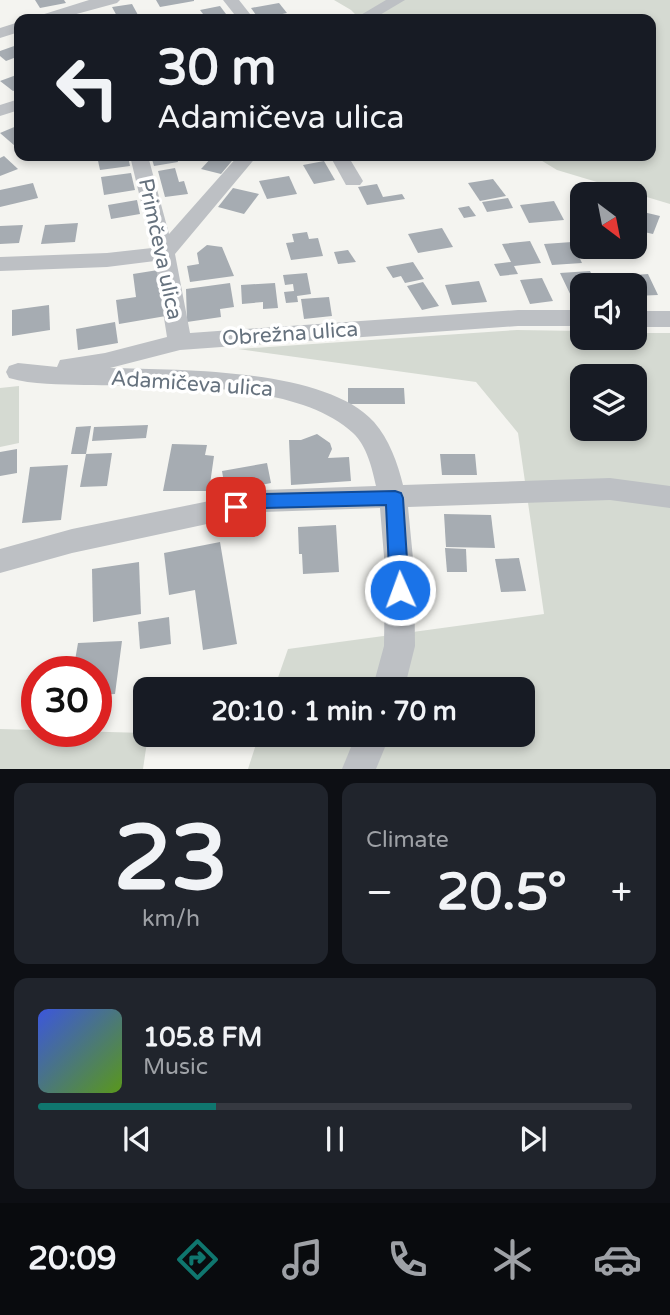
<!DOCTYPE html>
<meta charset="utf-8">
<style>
:root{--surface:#171b24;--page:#20242c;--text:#f1f3f6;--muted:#9ea1a6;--line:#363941;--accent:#0f766e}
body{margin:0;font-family:"Varela Round",sans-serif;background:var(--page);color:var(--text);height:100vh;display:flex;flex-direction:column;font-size:26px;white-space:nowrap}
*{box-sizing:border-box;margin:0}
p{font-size:23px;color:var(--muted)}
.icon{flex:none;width:38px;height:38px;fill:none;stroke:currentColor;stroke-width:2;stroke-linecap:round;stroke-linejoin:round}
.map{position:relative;height:769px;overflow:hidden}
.panel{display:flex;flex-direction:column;gap:14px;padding:14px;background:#0d0f14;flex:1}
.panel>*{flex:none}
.banner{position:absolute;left:14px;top:14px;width:642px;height:147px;border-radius:14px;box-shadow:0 4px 10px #0003;background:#171b24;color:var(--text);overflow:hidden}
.needle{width:46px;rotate:148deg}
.controls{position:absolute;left:570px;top:182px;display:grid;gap:14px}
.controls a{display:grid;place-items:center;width:77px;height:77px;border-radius:14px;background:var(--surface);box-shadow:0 4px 10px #0003;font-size:35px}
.speed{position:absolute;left:21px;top:656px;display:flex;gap:14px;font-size:35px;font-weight:700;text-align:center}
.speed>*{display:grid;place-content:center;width:91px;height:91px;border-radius:50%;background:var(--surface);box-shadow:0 4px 10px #0003;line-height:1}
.speed .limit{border:10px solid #d22;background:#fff;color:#111}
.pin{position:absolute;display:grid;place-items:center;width:60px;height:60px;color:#fff;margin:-30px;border-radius:14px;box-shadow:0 4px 10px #0006}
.me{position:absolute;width:77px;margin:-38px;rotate:358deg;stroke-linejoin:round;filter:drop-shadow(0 0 5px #0008)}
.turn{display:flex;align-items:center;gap:24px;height:147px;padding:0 28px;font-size:32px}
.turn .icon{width:91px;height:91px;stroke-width:2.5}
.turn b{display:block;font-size:49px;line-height:60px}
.big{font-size:52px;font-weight:700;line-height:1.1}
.panel .tile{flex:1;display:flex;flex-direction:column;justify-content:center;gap:10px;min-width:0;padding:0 24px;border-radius:14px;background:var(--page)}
.panel .dial{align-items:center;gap:0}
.dial b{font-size:91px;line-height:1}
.song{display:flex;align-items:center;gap:21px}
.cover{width:84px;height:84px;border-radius:10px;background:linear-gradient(135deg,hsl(230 70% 55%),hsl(90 70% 35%))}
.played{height:7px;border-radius:4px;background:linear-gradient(90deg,var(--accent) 30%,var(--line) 30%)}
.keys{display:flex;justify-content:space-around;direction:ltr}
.heat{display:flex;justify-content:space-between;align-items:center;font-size:38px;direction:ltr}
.panel .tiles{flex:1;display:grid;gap:14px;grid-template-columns:1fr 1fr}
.tile:last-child{grid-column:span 2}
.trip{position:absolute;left:133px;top:677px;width:402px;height:70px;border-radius:14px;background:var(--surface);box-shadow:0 4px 10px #0003;font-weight:700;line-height:70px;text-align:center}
.tab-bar{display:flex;height:112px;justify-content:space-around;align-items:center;background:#090b0e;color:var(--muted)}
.tab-bar .icon{width:49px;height:49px}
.tab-bar .current{color:var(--accent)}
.tab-bar b{font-size:32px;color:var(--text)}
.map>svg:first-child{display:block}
</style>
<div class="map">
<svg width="670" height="769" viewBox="0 0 670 769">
<rect width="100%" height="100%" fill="#f4f4f0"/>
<g fill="#d5dad2" fill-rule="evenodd">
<path d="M334 0H670V204L557 170 534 156H651V19H360L351 10Z"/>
<path d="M517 330 583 331V338H635V333H670V769H248L259 735H523V690L274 689 288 649 544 614 518 433 476 382 238 349ZM583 376H635V429H583Z"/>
<path d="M19 386V443L0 447V388Z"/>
<path d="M0 729 145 733 148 735 143 769H0Z"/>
</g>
<g fill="#a6acb2">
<path d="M35 0H64L66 3 40 8Z"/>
<path d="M156 0H194V1L160 7Z"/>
<path d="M279 3 287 13 259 19 251 8Z"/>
<path d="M132 4 138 15 118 18 112 7Z"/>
<path d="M220 6 226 14 206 18 200 10Z"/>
<path d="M17 45 19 56 6 61 0 56V51Z"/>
<path d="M19 74V89L13 91 0 81Z"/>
<path d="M19 125V144L15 146 0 133Z"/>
<path d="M4 156 18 169 0 176V158Z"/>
<path d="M97 156H128L130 166 100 170Z"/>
<path d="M151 156H176L178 162 154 166Z"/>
<path d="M213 156H236L221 174 201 169Z"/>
<path d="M324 161 335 180 314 184 303 165Z"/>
<path d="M175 168 179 182 184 181 188 194 165 197 158 171Z"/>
<path d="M131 173 135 190 104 195 101 177Z"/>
<path d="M289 176 297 194 267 199 259 181Z"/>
<path d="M493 179 506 196 480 201 468 183Z"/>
<path d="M33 183 38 198 0 207V190Z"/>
<path d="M377 184 383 197 402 194 405 199 367 205 358 187Z"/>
<path d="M233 188 259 194 244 214 218 207Z"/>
<path d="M508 198 513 208 487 212 482 202Z"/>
<path d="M137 200 140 214 111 219 108 205Z"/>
<path d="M554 201 564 220 529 223 520 205Z"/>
<path d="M469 206 476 216 464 218 458 208Z"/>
<path d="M635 210 660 216 653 234 635 230Z"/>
<path d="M78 223 75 242 41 244 45 225Z"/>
<path d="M23 225 19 243 0 244V226Z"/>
<path d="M442 228 453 247 418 253 408 234Z"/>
<path d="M307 232 309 239 318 238 323 256 291 260 286 243 294 242 292 234Z"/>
<path d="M530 241 541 263 514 266 518 274 500 276 494 264 511 262 502 244Z"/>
<path d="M572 242 582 263 552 265 544 244Z"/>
<path d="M207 245 222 247 234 276 190 282 187 266 199 264 197 253Z"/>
<path d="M348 250 356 262 338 264 334 252Z"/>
<path d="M413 262 424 279 405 283 401 276 393 278 386 267Z"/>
<path d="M158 270 166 316 119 324 116 300 136 297 133 274Z"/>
<path d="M590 271 597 285H583V299L573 300 560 273Z"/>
<path d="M307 273 311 294 297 296 298 302 286 303 284 292 294 291 293 284 285 285 283 275Z"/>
<path d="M648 274 658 295 635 296V285H624L619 276Z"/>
<path d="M542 278 553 301 530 304 520 280Z"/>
<path d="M479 281 487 302 452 305 445 285Z"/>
<path d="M423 282 439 306 422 310 407 286Z"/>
<path d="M230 283 234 307 220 309 221 317 187 322 186 289Z"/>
<path d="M275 283 278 308 263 309V302L242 304 241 285Z"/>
<path d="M329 297 332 316 304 319 301 299Z"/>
<path d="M49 305 50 330 12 336V310Z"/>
<path d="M115 322 118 343 78 350 76 329Z"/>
<path d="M348 388H404L405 404H348Z"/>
<path d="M148 425 146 438 92 441 94 427Z"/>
<path d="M91 426 86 454 112 453 107 486 80 487 86 454H71L76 427Z"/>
<path d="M317 434 330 443 332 449 328 458 349 457 351 481 291 485 289 440H301Z"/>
<path d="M172 444 207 445 205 455 214 456 209 491H163Z"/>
<path d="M17 449V473L0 476V452Z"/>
<path d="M440 454H475L477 475H442Z"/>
<path d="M267 463 271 483 261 485 262 489 226 495 222 471Z"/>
<path d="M68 465 61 520 22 523 30 467Z"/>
<path d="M444 514 491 515 495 548 446 547Z"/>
<path d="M336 525 339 572 303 574 302 554H299L298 527Z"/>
<path d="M220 542 237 644 203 650 195 590 169 595 164 553Z"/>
<path d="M445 548 466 549 467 572H447Z"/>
<path d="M519 558 526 591 501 592 495 559Z"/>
<path d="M139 562 141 614 93 622 92 569Z"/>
<path d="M169 617 171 644 140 649 138 622Z"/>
<path d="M122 641 115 694 96 695V672H73L78 643Z"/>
</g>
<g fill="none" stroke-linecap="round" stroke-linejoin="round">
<g fill="#bdc0c4" fill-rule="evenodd">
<path d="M89 0H120L117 3 58 19H35L38 16Z"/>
<path d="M223 0H239L254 19H238Z"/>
<path d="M386 0H405L373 19H354Z"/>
<path d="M19 22V32L0 38V28Z"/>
<path d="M19 99V110L0 116V105Z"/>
<path d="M130 156H148L169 234 238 156H257L175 254 190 333 518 310H583V326H518L180 350 110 368C179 370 325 368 374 422 389 439 398 464 403 485L610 478 670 486V508L610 500 408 507 414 569 415 646 404 690H372L384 646 385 569 380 508 263 512 72 553 0 573V549L72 529 263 490 376 486C372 468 367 446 353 433 295 379 160 387 84 385 60 384 33 385 9 378L6 372 9 366 18 363 57 367 60 360 105 353 167 337 155 261 107 267 0 271V257L107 253 152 248Z"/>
<path d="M330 156H348L363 181 360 185H346Z"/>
<rect x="635" y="311" width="35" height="16"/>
<path d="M356 735H390L376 769H342Z"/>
</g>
</g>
<path fill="#1a73e8" stroke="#114b97" stroke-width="2" d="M395 491 401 493 403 498 409 590 406 596 400 598 393 596 390 590 386 505 264 508 236 514 230 512 227 507 230 502 264 494Z"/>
<g text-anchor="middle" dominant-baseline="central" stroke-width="7" stroke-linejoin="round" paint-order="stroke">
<g font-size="21" fill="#66727e" stroke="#fff">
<text transform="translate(160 249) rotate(78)">Primčeva ulica</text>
<text transform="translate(290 334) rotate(-4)">Obrežna ulica</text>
<text transform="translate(192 384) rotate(4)">Adamičeva ulica</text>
</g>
</g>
</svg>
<div class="controls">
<a><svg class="needle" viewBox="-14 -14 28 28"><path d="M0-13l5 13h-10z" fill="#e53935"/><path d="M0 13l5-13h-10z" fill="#9ea1a6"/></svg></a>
<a><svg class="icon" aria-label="sound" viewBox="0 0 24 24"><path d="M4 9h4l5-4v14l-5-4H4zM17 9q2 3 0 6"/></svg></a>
<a><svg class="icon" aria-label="layers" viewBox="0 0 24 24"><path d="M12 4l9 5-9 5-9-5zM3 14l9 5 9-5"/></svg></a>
</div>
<div class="speed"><div class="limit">30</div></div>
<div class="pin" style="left:236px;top:507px;background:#d93025"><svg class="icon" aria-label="arrive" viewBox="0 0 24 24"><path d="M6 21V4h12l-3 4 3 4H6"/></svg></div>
<svg class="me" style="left:400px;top:590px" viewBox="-20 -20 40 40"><circle r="17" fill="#1a73e8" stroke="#fff" stroke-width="3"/><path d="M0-11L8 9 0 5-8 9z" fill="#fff"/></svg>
<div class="trip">20:10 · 1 min · 70 m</div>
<div class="banner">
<div class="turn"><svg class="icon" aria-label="left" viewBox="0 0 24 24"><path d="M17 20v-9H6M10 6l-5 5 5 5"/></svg><div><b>30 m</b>Adamičeva ulica</div></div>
</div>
</div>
<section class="panel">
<div class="tiles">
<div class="tile dial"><b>23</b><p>km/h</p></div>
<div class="tile"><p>Climate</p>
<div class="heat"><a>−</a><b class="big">20.5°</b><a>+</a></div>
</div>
<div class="tile">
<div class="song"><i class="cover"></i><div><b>105.8 FM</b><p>Music</p></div></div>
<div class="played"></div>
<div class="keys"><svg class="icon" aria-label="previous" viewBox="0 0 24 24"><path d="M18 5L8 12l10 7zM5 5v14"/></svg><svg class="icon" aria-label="pause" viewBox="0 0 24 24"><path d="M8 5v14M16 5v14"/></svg><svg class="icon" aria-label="next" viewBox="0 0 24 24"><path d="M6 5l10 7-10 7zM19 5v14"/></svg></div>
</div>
</div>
</section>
<nav class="tab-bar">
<b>20:09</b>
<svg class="icon current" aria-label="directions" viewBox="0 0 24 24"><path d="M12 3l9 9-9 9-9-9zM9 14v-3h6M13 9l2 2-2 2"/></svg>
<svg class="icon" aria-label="music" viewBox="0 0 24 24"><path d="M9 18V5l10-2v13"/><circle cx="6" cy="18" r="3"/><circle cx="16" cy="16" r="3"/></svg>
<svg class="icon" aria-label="phone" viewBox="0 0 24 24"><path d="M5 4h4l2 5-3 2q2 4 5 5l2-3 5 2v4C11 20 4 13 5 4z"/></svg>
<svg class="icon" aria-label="climate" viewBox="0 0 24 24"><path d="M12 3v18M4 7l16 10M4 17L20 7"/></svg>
<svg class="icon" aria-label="car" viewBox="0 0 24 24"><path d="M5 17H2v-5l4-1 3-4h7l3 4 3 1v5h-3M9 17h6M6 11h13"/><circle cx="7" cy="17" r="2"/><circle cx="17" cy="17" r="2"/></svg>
</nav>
